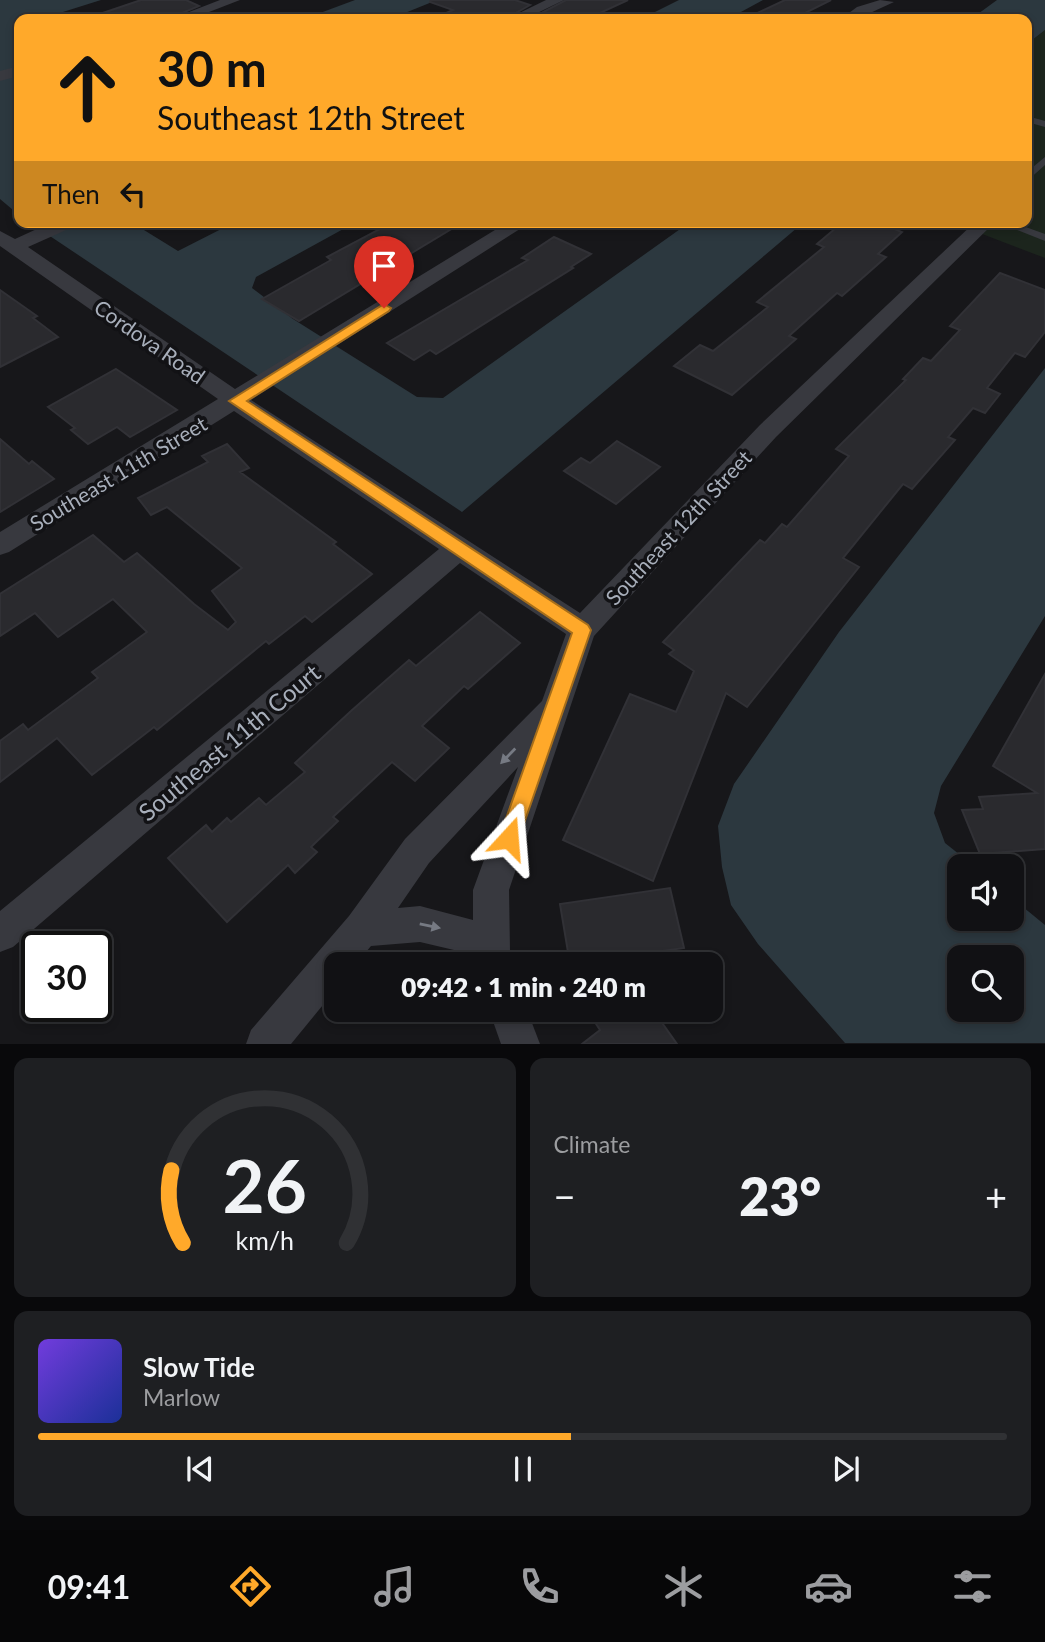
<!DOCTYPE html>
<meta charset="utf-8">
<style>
:root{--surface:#111114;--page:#1e1f22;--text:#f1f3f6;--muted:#9c9da0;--line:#303134;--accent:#ffa92a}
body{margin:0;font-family:Lato,sans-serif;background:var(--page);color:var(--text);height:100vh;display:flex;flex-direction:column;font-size:26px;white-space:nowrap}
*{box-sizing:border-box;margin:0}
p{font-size:23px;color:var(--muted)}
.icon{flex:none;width:38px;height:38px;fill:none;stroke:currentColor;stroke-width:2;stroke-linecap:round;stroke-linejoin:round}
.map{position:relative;height:1044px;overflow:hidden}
.details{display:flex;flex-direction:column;gap:14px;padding:14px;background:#09090b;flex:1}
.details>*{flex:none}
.guide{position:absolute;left:14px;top:14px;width:1018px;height:214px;border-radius:14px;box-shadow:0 4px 10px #0003,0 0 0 2px var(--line);background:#ffa92a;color:#111;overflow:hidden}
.tools{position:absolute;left:947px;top:854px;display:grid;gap:14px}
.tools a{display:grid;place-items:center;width:77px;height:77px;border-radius:14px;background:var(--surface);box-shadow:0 4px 10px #0003,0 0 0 2px var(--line);font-size:35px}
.speed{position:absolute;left:21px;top:931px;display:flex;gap:14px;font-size:35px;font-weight:700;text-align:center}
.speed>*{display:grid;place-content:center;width:91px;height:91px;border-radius:50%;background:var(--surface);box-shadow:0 4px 10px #0003,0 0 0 2px var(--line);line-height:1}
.speed .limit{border:4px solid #111;border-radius:10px;background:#fff;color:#111}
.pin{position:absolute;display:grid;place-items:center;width:60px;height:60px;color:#fff;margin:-72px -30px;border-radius:50% 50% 50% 0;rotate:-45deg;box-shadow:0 0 7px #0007}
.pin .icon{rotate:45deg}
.me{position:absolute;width:77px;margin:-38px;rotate:19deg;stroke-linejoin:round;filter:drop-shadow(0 0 5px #0008)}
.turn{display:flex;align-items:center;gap:24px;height:147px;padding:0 28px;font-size:32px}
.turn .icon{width:91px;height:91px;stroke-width:2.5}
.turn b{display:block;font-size:49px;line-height:60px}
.then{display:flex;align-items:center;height:66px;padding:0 28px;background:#0003;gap:14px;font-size:26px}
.big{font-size:52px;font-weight:800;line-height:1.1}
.details .tile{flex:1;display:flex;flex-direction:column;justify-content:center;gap:10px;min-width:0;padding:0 24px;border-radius:14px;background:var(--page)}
.details .dial{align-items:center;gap:0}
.dial svg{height:182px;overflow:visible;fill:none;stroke:var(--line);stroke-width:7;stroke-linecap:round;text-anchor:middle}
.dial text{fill:var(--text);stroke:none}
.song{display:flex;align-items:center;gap:21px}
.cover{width:84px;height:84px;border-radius:10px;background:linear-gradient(135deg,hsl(260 70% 55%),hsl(230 70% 35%))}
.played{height:7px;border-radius:4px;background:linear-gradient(90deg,var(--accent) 55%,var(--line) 55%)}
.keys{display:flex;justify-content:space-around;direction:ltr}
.heat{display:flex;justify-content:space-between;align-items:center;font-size:38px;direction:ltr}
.details .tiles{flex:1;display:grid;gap:14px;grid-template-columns:1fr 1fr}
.tile:last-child{grid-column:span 2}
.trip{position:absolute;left:324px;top:952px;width:399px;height:70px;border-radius:14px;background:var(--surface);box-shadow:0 4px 10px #0003,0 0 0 2px var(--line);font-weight:800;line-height:70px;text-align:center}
.tab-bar{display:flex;height:112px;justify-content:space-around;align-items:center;background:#070708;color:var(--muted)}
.tab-bar .icon{width:49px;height:49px}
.tab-bar .current{color:var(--accent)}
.tab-bar b{font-size:32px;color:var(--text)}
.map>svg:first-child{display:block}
</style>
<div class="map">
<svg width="1045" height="1044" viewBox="0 0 1045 1044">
<rect width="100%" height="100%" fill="#17171a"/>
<path fill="#1c251d" d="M1045 30V258L951 222H1027V44Z"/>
<g fill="#2c383f" fill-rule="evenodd">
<path d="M0 0H101L47 17V19H19V215L0 199Z"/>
<path d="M355 0H437L390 19H304Z"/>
<path d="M679 0H763L728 19H641Z"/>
<path d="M997 0H1045V30L1027 44V19H971Z"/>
<path d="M29 222H131L178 251 235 222H356L256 277 252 288 293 319 417 397 443 398 690 222H804L462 512Z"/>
<path d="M1045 368V616L941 786 934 813 945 843 974 866H959V919H1012V898L1045 925V1043H845L758 944 731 905 722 867 718 826 734 784 839 632ZM1012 957V1010H959V957Z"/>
</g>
<g fill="#2a2a2e" stroke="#313136" stroke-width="2">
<path d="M141 0H186L199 6 168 19H95L94 16Z"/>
<path d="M431 0H515L530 5 505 19H433L453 10 430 2Z"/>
<path d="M566 0H628L587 19H530Z"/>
<path d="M785 0H831L793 19H745Z"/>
<path d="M393 222H463L299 321 262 299 331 260 327 257Z"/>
<path d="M843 222H877L902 232 878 254 886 257 842 296 837 293 789 336 796 339 732 395 674 366 700 345 713 351 768 307 757 302 824 247 817 244Z"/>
<path d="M554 237 591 254 571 267 573 268 436 354 430 350 414 360 387 343 528 260 522 258Z"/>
<path d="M1000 273 1045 290V332L1025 357 1015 353 987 388 1000 394 985 413 973 408 948 437 955 440 912 489 903 484 843 558 859 567 747 707 726 693 653 881 563 840 630 694 676 712 694 671 669 654 674 650 663 642 760 540 765 543 782 524 787 527 849 456 836 449 906 380 903 379 923 358 931 361 960 330 950 326Z"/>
<path d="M0 290 37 316 33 318 58 337 0 367Z"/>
<path d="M116 369 177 410 130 437 117 427 88 444 71 430 75 428 48 407Z"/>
<path d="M0 439 29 464 32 461 54 479 0 512Z"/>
<path d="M617 441 660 467 616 504 564 471 581 458 590 463Z"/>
<path d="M227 444 249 468 240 472 336 542 333 544 372 574 312 622 305 616 269 644 266 641 157 730 154 727 92 775 57 738 0 782V741L23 724 28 730 98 678 92 672 147 632 113 599 58 637 35 613 0 636V594L93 535 124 562 137 553 194 604 228 630 236 622 212 591 242 568 167 507 151 515 138 498 208 462 202 456Z"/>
<path d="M480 612 520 643 468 689 464 686 422 726 449 748 415 781 392 762 333 817 338 821 311 847 317 852 295 873 288 865 227 922 168 858 206 825 212 832 227 818 231 822 259 798 266 805 305 772 295 763 351 711 409 660 416 666Z"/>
<path d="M1045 674V849L980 854 962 810 983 809 979 797 1037 793 993 766Z"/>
<path d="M670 888 684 948 570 964 560 904Z"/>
<path d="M587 1010H653L677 1044H582L600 1030Z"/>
</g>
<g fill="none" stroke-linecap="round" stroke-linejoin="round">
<g fill="#38393f" fill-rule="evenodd">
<path d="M1027 116 1045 121V127L1027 122Z"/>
<path d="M1045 157V165L1027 181V172Z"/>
<path d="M997 222H1012L1045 234V241Z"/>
</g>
<g fill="#38393f" fill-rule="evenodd">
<path d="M220 0H240L191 19H171Z"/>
<path d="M546 0H564L525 19H507Z"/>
<path d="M880 0 894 2 857 19H841L857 7Z"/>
<path d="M19 66V76L0 81V71Z"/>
<path d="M52 222H77L75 226 28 247 235 389 508 222H531L251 400 580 613 760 425 975 222H995L776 437 594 636 509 890 510 951 514 964H478L454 950 420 942 371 946 356 964H336V989L291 1044H246L251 1030 349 916 405 839 542 701 566 634 460 563 13 947 0 952V911L439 549 234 411 9 552 0 555V532L218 399 0 246V231L15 239ZM518 767 473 890V920L420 906 398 908 429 863Z"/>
<path d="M489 1010H527L540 1044H501Z"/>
</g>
</g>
<defs><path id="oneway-solid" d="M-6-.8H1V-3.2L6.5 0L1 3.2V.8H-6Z" transform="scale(1.75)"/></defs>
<g fill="#767a83">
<use href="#oneway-solid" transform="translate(508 756) rotate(134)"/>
<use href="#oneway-solid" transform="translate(430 926) rotate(12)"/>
</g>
<path fill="#ffa92a" stroke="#a66e1b" stroke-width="2" d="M384 304 391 308 389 311 247 401 588 625 591 630 519 838 516 845 509 848 502 845 499 838 572 633 229 401Z"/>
<g text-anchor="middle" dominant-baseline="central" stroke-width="7" stroke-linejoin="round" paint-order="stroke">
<g font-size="21" fill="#a8afbb" stroke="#121215">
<text transform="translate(150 341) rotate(35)">Cordova Road</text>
<text transform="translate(118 473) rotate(-31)">Southeast 11th Street</text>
<text transform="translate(678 527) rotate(-47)">Southeast 12th Street</text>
</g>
<g font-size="24" fill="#a8afbb" stroke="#121215">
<text transform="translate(229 742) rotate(-40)">Southeast 11th Court</text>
</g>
</g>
</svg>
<div class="tools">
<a><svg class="icon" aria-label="sound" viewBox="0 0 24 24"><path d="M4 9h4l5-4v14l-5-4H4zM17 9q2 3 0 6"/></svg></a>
<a><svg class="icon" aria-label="search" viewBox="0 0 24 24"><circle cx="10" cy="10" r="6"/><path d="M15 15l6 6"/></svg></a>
</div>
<div class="speed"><div class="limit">30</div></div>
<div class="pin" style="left:384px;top:308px;background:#d93025"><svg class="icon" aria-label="arrive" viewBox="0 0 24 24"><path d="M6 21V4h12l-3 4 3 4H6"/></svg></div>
<svg class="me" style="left:509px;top:838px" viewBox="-20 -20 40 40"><path d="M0-17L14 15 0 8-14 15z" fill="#ffa92a" stroke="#fff" stroke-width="4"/></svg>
<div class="trip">09:42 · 1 min · 240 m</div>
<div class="guide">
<div class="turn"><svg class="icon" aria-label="ahead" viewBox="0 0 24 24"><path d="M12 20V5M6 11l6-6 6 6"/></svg><div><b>30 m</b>Southeast 12th Street</div></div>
<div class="then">Then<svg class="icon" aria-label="left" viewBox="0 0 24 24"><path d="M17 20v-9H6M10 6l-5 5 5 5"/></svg></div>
</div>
</div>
<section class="details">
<div class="tiles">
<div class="tile dial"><svg viewBox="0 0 100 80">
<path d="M14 69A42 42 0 1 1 86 69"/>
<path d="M14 69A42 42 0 0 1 9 37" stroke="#ffa92a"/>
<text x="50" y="56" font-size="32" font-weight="700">26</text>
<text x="50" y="72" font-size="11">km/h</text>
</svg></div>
<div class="tile"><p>Climate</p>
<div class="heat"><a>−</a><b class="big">23°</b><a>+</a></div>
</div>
<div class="tile">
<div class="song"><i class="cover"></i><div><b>Slow Tide</b><p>Marlow</p></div></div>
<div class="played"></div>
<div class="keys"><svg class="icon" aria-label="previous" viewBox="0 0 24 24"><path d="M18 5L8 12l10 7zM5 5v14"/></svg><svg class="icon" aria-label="pause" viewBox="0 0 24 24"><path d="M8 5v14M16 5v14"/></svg><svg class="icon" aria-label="next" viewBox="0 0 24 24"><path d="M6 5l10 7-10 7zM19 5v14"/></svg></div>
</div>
</div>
</section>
<nav class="tab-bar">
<b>09:41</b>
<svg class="icon current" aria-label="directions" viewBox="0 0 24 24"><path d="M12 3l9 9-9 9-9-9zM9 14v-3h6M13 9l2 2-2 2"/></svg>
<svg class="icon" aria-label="music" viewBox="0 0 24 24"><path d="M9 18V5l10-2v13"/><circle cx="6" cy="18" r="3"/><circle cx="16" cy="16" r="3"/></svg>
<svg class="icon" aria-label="phone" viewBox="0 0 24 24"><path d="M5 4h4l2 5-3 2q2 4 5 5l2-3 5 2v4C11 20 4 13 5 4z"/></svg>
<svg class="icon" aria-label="climate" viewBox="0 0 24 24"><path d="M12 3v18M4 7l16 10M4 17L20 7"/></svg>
<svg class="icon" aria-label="car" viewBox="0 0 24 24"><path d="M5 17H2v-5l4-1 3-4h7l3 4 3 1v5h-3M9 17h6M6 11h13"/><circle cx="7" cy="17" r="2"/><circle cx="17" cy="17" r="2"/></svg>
<svg class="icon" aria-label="filters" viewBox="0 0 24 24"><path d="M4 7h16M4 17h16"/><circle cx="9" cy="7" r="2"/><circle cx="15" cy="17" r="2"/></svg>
</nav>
